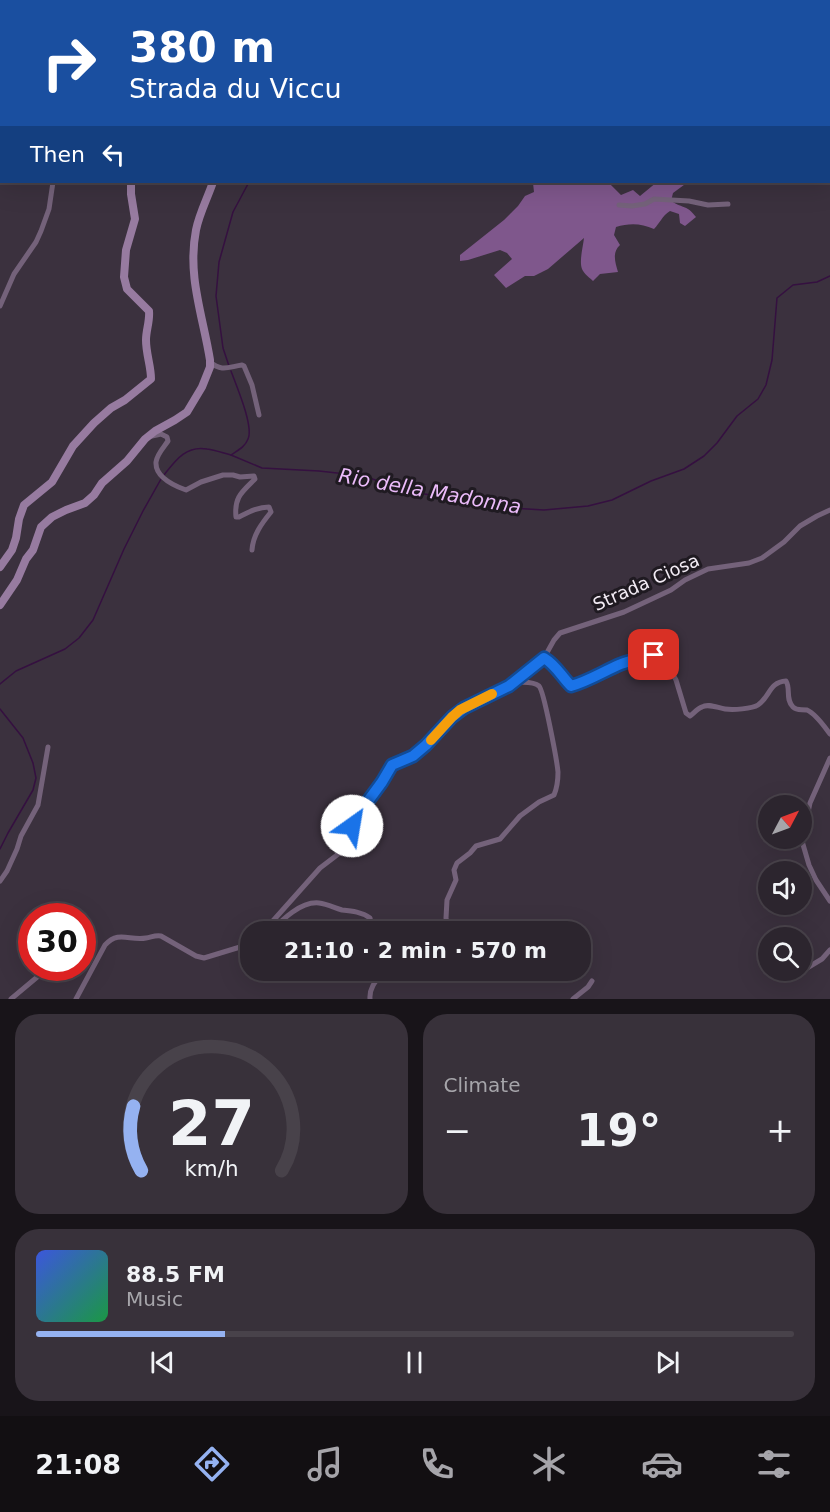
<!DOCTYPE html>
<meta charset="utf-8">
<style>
:root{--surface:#2c252e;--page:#38313a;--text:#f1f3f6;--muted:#a6a5aa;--line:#48424a;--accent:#95b2f1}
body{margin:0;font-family:"DejaVu Sans",sans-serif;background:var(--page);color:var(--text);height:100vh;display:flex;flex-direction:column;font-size:22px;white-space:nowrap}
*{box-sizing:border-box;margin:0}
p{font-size:20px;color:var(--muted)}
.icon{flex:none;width:33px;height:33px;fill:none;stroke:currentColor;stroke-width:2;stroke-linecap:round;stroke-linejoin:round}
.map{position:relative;height:999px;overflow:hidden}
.drawer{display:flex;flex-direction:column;gap:15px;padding:15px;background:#181419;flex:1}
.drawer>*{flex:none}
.top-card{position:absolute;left:0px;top:0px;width:831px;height:183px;box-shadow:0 6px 24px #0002,0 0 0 2px var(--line);background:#1a4fa0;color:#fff;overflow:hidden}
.needle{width:39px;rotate:49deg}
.tools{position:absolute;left:758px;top:795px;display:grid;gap:12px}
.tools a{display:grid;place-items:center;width:54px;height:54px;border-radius:50%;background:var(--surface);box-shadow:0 6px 24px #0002,0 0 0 2px var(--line);font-size:30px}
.speed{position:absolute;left:18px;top:903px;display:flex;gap:12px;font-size:30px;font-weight:700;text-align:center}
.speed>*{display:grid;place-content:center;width:78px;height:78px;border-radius:50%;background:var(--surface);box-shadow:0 6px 24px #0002,0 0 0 2px var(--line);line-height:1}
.speed .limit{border:9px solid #d22;background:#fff;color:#111}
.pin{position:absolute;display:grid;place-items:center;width:51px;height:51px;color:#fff;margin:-26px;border-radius:12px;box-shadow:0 3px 9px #0006}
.me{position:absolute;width:66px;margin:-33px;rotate:32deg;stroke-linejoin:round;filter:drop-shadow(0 0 4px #0008)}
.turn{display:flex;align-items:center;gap:21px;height:126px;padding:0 30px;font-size:27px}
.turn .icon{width:78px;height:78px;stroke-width:2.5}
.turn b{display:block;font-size:42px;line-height:51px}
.then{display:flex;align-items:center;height:57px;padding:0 30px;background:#0003;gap:12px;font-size:22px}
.big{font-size:45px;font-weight:800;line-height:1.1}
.drawer .card{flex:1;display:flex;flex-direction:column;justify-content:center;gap:9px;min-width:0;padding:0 21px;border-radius:24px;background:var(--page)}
.drawer .dial{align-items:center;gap:0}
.dial svg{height:156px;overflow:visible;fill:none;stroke:var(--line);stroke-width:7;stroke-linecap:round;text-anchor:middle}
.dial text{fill:var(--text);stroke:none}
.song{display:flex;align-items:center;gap:18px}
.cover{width:72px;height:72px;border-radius:9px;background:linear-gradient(135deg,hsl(230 70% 55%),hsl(140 70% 35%))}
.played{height:6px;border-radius:3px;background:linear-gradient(90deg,var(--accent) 25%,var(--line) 25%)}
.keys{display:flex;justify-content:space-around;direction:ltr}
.heat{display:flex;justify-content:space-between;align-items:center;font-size:33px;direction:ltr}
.drawer .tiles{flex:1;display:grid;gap:15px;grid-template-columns:1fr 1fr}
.card:last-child{grid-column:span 2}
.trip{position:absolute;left:240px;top:921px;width:351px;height:60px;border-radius:24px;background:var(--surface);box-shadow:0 6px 24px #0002,0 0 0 2px var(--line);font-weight:800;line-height:60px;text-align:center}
.tabs{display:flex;height:96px;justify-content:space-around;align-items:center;background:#120f12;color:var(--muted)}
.tabs .icon{width:42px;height:42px}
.tabs .current{color:var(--accent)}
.tabs b{font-size:27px;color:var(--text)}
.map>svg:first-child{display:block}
</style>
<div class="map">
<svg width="830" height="999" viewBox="0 0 830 999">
<rect width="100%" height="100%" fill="#3b313e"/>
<path fill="#7f578c" d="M534 182H608L621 195 633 190 640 196 657 182H688L673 193 671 201C684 209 687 205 696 217L685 226 680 223 679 214 670 211C662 216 660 223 654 229 641 223 629 223 616 227L614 235 620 245C612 252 615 262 618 272L600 274 593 281C590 278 584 274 582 269 579 261 583 247 584 238L548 269 534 276H525L506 288 494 275 512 259 507 253 500 250 468 260 460 261V255L504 220 518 206 525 196 534 192 533 183Z"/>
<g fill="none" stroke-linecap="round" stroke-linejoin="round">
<g stroke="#351040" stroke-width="1.5">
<path d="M300 2V0"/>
<path d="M229 366 223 348 216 296 219 262 233 212 249 182"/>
<path d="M231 455 262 468 319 471 364 476 406 491 511 508 544 510 588 506 612 500 651 481 684 469 704 456 717 443 737 416 758 399 766 385 772 360 777 298 793 285 817 282 830 276"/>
<path d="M164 475C175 461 186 445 207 449 215 450 223 453 231 455 238 450 245 447 248 439 254 426 236 385 231 371"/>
<path d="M0 684 16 671 65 649 79 638 93 620 124 549 143 511 161 479"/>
<path d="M0 709 23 738 33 763 36 778 33 790 8 833 0 849"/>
</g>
<g stroke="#74627a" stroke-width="5">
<path d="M67 2 73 0"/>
<path d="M619 205 632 206 645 204 654 199 689 201 708 205 728 204"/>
<path d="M0 306 14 274 36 242 41 231 49 209 53 182"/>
<path d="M210 362C222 372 228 367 242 365L244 366 252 385 259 415"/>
<path d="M152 436 161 434 167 437 168 441C164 447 157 454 156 462 155 477 175 486 186 490L201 482 223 475H233L240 477 254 476 255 479C242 492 234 497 236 517H239C249 512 258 507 269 507L271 512C262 523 253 535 252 550"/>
<path d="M544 658C556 665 561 676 571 686L583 683 623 663 654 655 664 659 676 680 686 713 690 716C694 713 698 708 702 707 708 703 718 708 725 709 733 710 752 709 758 705 770 697 769 682 786 681 791 689 785 699 793 707 797 711 801 709 807 710 816 714 824 726 830 734"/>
<path d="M830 758 810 803 802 841 809 865 816 880 830 901"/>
<path d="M0 881 7 871 17 849 21 836 38 805 48 747"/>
<path d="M263 932 320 868 341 852 347 846 352 826 357 816 382 782 392 765 413 756 426 745 452 717 463 708 482 700 516 682 521 676 544 658 554 640 560 633 624 612 671 590 685 580 708 569 749 563 762 558 784 542 800 526 817 516 830 510"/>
<path d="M270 932C282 920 301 901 319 903 327 904 335 908 342 910 352 911 362 912 370 918L373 932"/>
<path d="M449 932 446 918 447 900 456 880 454 870 457 863 470 853 476 846 500 839 520 816 539 802 554 795C557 788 558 779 558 772 557 761 544 691 539 686 533 681 523 683 516 682"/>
<path d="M797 974 822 959 830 950"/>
<path d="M11 999 48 968"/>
<path d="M76 999 105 945C119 930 129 941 146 938 152 937 155 935 161 936L196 956 204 958 250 944"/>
<path d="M370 999C369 986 378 979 385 970"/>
<path d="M573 999 588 987 592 981"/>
</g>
<g stroke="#977ba0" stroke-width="8">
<path d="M426 0V2"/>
<path d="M139 2V0"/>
<path d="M279 2 280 0"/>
<path d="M443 2 444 0"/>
<path d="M0 567 12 550 16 538 19 519 24 505 52 482 73 446 94 423 111 408 125 400 151 379C151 366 146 354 146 340 146 330 150 321 149 311L127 289 124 277 126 250 135 219 131 194V182"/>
<path d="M0 605 17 580 26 559 33 550 41 527 52 517 66 510 85 503 94 495 102 483 127 461 145 439 155 431 175 420 187 412 202 387 210 367V360C203 316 187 276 196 230 199 214 208 197 213 182"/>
</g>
</g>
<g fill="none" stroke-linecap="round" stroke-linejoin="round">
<g stroke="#114b97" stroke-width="15">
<path id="route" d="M352 826 357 816 382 782 392 765 413 756 426 745 452 717 464 708 509 686 544 658C556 665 561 676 571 686 589 681 604 671 621 664 631 660 643 659 654 655"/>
</g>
<use href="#route" stroke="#1a73e8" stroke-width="10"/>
<path stroke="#f59e0b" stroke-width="10" d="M431 740 452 717 460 710 492 694"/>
</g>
<g text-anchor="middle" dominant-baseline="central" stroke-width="6" stroke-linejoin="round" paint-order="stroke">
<g font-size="18" fill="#f2ebf4" stroke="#1f1a21">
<text transform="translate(646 582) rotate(-24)">Strada Ciosa</text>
</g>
<g font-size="20" font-style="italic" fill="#ebbbfa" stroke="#1f1a21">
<text transform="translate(430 491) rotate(10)">Rio della Madonna</text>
</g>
</g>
</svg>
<div class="tools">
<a><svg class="needle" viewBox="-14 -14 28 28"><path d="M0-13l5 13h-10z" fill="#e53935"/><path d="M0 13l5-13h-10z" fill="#a6a5aa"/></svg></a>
<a><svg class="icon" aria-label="sound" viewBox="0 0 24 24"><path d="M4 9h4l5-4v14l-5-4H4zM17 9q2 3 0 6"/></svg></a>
<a><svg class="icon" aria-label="search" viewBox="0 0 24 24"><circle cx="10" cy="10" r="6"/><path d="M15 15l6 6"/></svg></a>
</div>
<div class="speed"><div class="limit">30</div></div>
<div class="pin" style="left:654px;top:655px;background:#d93025"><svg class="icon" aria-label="arrive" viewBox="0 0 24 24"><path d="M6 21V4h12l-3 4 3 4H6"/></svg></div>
<svg class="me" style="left:352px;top:826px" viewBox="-20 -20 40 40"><circle r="19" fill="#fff"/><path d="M0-13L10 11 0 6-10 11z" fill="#1a73e8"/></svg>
<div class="trip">21:10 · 2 min · 570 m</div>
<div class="top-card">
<div class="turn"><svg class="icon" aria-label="right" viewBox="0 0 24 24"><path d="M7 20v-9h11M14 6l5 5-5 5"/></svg><div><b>380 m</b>Strada du Viccu</div></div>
<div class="then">Then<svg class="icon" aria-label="left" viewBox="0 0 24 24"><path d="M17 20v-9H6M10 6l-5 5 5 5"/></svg></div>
</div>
</div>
<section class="drawer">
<div class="tiles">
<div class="card dial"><svg viewBox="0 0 100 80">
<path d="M14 69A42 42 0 1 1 86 69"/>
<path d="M14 69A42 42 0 0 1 10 36" stroke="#95b2f1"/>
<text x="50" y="56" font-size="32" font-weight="700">27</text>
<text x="50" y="72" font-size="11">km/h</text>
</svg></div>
<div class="card"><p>Climate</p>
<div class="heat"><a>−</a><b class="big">19°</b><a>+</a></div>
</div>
<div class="card">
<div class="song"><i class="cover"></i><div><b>88.5 FM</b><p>Music</p></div></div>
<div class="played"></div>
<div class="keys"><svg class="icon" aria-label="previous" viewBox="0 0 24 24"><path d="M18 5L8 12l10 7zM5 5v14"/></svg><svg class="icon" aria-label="pause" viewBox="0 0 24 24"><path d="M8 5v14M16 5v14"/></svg><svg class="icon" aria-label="next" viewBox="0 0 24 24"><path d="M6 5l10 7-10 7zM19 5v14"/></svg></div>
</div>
</div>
</section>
<nav class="tabs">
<b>21:08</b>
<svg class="icon current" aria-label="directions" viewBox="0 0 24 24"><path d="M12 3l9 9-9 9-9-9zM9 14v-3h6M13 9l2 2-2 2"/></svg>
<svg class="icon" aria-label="music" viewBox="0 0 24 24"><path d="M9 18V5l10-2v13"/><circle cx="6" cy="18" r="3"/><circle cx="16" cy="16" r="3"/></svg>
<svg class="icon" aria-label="phone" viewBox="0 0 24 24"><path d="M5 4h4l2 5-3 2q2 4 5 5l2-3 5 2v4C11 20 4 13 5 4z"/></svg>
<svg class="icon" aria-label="climate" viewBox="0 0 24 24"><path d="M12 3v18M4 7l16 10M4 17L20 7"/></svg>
<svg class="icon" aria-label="car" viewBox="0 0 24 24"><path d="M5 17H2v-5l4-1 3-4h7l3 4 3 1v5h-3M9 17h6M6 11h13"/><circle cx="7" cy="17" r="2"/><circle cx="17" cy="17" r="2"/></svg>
<svg class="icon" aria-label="filters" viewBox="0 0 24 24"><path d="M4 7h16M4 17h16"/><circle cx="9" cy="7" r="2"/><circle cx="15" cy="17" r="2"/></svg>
</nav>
